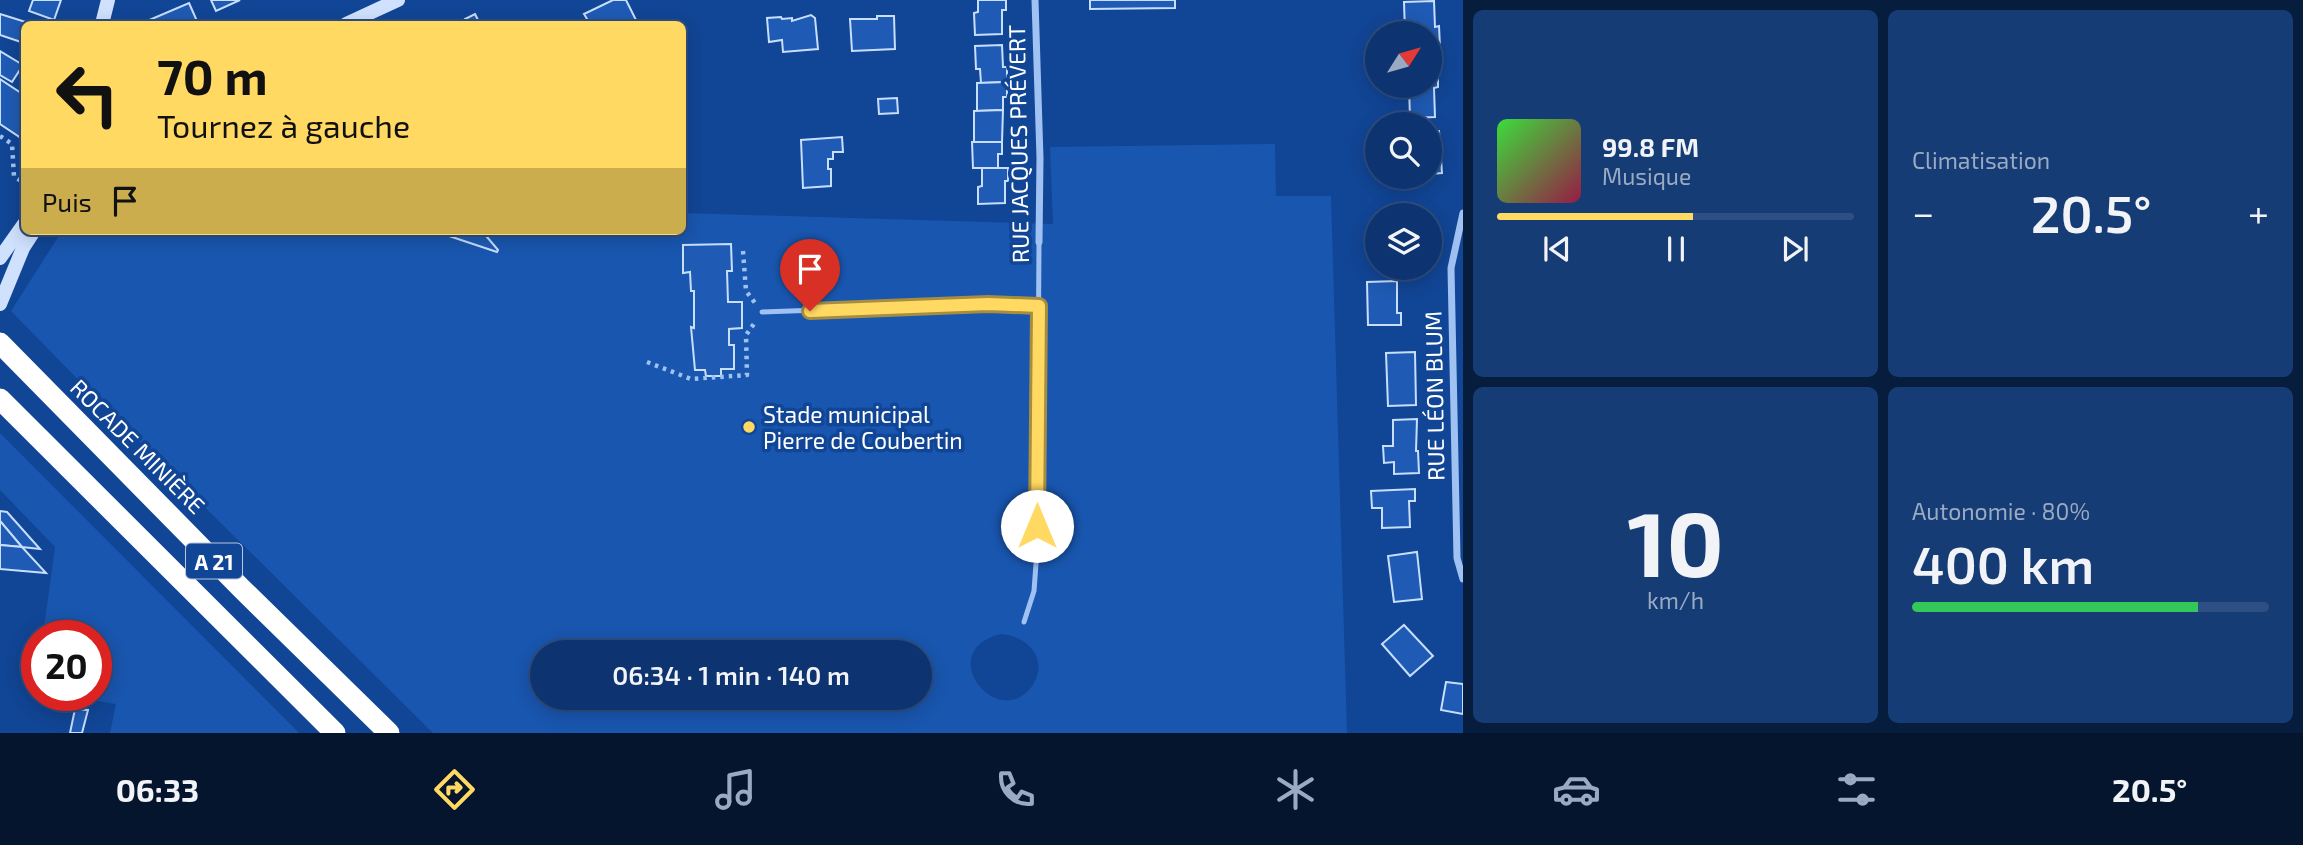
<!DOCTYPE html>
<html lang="fr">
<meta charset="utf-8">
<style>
:root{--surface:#0d3470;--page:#163c75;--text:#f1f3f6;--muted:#9aaac3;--line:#2d4f83;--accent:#ffd962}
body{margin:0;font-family:"Exo 2",sans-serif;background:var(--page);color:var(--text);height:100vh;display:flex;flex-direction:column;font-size:26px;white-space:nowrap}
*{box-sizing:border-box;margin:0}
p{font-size:23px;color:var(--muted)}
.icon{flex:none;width:38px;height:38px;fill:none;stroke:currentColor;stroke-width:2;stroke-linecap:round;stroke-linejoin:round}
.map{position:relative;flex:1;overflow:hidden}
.details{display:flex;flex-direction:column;gap:10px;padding:10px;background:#071d3e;width:840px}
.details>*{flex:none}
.top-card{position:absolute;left:21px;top:21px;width:665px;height:214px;border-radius:10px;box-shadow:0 4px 18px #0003,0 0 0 2px var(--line);background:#ffd962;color:#111;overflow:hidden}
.needle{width:46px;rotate:53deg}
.fabs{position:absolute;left:1365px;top:21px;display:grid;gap:14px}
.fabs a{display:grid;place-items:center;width:77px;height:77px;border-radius:50%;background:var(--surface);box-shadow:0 4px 18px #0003,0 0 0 2px var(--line);font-size:35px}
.speed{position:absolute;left:21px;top:620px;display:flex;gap:14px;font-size:35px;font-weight:700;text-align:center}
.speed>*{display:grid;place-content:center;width:91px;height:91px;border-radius:50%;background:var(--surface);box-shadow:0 4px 18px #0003,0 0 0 2px var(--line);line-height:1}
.speed .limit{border:10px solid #d22;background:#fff;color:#111}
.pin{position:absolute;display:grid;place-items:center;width:60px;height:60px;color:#fff;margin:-72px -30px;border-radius:50% 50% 50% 0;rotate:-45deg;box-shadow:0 0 7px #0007}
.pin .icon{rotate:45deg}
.me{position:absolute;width:77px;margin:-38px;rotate:0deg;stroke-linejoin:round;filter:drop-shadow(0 0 5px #0008)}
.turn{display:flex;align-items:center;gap:24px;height:147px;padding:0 21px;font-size:32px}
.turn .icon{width:91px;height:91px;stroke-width:2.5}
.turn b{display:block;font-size:49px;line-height:60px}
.then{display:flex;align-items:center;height:66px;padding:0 21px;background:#0003;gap:14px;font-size:26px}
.big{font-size:52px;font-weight:600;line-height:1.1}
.details .card{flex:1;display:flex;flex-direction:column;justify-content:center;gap:10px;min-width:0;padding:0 24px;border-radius:10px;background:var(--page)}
.details .dial{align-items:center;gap:0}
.dial b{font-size:91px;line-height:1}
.song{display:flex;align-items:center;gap:21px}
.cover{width:84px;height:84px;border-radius:10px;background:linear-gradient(135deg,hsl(120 70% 55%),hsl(340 70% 35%))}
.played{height:7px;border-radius:4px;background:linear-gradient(90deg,var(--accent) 55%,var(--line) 55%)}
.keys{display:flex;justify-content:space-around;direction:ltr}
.heat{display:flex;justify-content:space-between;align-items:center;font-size:38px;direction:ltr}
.charge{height:10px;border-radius:5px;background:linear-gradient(90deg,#34c759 80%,var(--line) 0)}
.details .tiles{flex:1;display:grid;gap:10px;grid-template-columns:repeat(2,1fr)}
.trip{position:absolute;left:530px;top:640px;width:402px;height:70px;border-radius:35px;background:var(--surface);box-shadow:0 4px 18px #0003,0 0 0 2px var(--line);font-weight:600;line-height:70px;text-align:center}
.tab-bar{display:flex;height:112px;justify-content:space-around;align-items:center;background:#05152d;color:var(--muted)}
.tab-bar .icon{width:49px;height:49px}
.tab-bar .selected{color:var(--accent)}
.tab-bar b{font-size:32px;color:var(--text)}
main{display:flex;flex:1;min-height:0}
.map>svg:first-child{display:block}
</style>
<main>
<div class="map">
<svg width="1463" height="733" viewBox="0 0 1463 733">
<rect width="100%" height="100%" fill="#114595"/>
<g fill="#1956af" fill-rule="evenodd">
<path d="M1275 144 1276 196H1331L1347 733H433L144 447 11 311 62 231H682L683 213 1053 224 1050 147ZM1001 634C1028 636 1050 660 1032 686 998 733 932 651 1001 634ZM542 653H920V698H542Z"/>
<path d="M0 433 299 733H110L116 704 60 695H96V635H43L55 547 0 490Z"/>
</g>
<g fill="#1f5bb4" stroke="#c8defd" stroke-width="2">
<path d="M33 0H61L54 20 29 11Z"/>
<path d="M211 0H240L216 11Z"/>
<path d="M613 0H626L638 24H590L584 14Z"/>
<path d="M978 0H1006V10H1002V34L975 35 974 13 978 12Z"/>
<path d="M1090 0H1175V8L1090 9Z"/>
<path d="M1434 1 1435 27 1439 26 1440 47H1430V33H1405L1404 2Z"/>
<path d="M189 3 197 21 189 24H140Z"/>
<path d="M0 14 32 24H24V43L0 35Z"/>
<path d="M475 14 480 24H467L465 19Z"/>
<path d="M811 15 815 18 818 49 783 52 782 40 769 42 767 18 781 17 782 19 792 18V21Z"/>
<path d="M877 16H894L895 49 852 51 850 19H877Z"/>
<path d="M1002 45 1003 67H1007V82L981 83 980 69H976L975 46Z"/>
<path d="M0 51 23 65 12 82 0 75Z"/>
<path d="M1430 60H1438V87L1434 88 1435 117 1410 118 1409 86H1430Z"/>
<path d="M0 79 24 95V132L21 138 0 124Z"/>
<path d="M1007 82V97H1003V110L977 111V83Z"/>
<path d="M897 98 898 113 879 114 878 99Z"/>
<path d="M1003 110 1002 142H974V111Z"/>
<path d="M1430 131H1439L1442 173 1430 174Z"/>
<path d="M842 137 843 152H833V159H828V169H831V186L803 188 801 140Z"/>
<path d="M972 142H1002V154H998V168H973Z"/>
<path d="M982 168H1008V181H1005V203L978 204V187L982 186Z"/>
<path d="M1413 212 1416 215H1381V213Z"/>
<path d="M434 231H482L498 250 497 252Z"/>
<path d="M731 244 732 271H727L728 302H742V328L729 329V345H734V369H721V376H706L705 370H695L691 327 694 328V291H691L690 272 683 273V245Z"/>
<path d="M1376 256 1377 268H1418L1376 269Z"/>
<path d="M1397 281V313H1401V325H1368L1367 282Z"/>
<path d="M1415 352 1416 405 1388 406 1386 353Z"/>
<path d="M1417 419 1416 451H1418L1419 473 1394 474V462L1384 463 1383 446H1393V420Z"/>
<path d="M1415 489V501H1409L1410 527 1382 528V508H1372L1371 491Z"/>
<path d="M0 511 7 512 40 549 22 547 0 521Z"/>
<path d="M0 521 22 547 0 545Z"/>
<path d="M0 545 22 547 46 573 0 569Z"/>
<path d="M1417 552 1422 599 1394 602 1388 556Z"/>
<path d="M1404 625 1433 656 1410 676 1382 644Z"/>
<path d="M1446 682 1463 684V714L1441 710Z"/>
<path d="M75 709 88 710 82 733H70Z"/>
</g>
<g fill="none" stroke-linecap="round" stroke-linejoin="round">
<g stroke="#a0c2f3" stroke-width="4.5" stroke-dasharray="3.5 5" stroke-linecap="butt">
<path d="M0 136 12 144 14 176 24 183"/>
<path d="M743 251 746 291 755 303"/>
<path d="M647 362 691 379 747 375 746 335 756 321"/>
</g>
<g stroke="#a0c2f3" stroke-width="5">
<path d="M762 312 988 304 1039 306"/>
<path d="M1024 622 1034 591 1037 550 1039 242"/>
</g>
<g stroke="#a0c2f3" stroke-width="7">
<path d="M1035 0 1040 158 1039 242"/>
<path d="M1463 213 1451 268 1457 558 1463 579"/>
</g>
<g stroke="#cfe1fd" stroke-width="14">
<path d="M102 24 108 0"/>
<path d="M346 24 398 0"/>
<path d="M0 258 24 224"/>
<path d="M0 304 23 248 34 231"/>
</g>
<g stroke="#fff" stroke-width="21">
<path d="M0 343 241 588 389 733"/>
<path d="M0 399 335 733"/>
</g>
</g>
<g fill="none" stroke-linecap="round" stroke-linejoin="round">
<g stroke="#a68d40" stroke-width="18">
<path id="route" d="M810 311 988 304 1039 306 1037 526"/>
</g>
<use href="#route" stroke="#ffd962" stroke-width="12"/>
</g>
<circle fill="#ffd962" stroke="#114595" stroke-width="2.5" cx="749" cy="427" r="7"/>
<g text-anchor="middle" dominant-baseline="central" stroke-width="7" stroke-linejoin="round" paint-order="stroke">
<rect fill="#114595" stroke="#b8c7df" stroke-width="2" x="186" y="543.5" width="56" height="35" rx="5"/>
<g font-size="21" font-weight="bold" fill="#fff">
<text x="214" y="561">A 21</text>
</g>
<g font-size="23" fill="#fff" stroke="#114595">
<text transform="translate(1018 144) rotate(-91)">RUE JACQUES PRÉVERT</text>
<text transform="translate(1434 396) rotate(-91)">RUE LÉON BLUM</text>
<text transform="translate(138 446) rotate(45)">ROCADE MINIÈRE</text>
</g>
<g font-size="23" fill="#fff" stroke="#114595" text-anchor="start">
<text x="763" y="414">Stade municipal<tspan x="763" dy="26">Pierre de Coubertin</tspan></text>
</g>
</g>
</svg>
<div class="fabs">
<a><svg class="needle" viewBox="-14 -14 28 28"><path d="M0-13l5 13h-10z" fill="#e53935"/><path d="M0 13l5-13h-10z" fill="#9aaac3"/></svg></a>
<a><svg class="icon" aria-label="search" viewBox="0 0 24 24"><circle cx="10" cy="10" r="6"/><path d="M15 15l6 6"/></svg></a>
<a><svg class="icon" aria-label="layers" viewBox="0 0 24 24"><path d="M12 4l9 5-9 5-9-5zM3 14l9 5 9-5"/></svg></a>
</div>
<div class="speed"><div class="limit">20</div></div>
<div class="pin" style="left:810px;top:311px;background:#d93025"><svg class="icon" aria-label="arrive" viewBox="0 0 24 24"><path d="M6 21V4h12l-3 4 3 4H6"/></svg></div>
<svg class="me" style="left:1037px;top:526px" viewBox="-20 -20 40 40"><circle r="19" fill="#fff"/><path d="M0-13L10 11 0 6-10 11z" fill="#ffd962"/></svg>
<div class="trip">06:34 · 1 min · 140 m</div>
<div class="top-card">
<div class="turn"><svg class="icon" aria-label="left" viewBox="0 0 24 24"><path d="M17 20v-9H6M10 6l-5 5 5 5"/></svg><div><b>70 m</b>Tournez à gauche</div></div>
<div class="then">Puis<svg class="icon" aria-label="arrive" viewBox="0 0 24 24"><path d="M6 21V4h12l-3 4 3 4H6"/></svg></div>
</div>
</div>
<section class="details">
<div class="tiles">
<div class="card">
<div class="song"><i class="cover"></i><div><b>99.8 FM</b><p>Musique</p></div></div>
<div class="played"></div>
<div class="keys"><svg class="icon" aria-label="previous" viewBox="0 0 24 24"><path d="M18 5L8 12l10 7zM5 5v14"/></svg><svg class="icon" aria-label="pause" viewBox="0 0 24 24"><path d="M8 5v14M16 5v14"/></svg><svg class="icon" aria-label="next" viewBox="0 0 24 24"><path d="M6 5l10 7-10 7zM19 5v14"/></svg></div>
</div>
<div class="card"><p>Climatisation</p>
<div class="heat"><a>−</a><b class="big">20.5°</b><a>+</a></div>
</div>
<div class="card dial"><b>10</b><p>km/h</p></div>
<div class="card"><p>Autonomie · 80%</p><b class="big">400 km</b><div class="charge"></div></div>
</div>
</section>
</main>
<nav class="tab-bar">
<b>06:33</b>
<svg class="icon selected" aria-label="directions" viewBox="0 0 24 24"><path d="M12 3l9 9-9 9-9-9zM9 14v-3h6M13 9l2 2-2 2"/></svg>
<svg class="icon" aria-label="music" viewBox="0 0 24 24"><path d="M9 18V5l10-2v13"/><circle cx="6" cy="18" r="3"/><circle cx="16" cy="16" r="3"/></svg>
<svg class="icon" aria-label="phone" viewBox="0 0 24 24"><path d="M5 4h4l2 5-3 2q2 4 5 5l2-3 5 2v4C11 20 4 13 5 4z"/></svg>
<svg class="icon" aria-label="climate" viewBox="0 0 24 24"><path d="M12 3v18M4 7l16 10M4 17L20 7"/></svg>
<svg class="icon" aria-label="car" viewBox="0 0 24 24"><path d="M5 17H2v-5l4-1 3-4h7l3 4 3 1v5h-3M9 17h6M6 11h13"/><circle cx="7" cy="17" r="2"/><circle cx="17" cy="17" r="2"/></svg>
<svg class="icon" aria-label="filters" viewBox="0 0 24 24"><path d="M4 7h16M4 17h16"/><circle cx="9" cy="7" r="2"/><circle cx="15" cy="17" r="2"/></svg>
<b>20.5°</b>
</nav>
